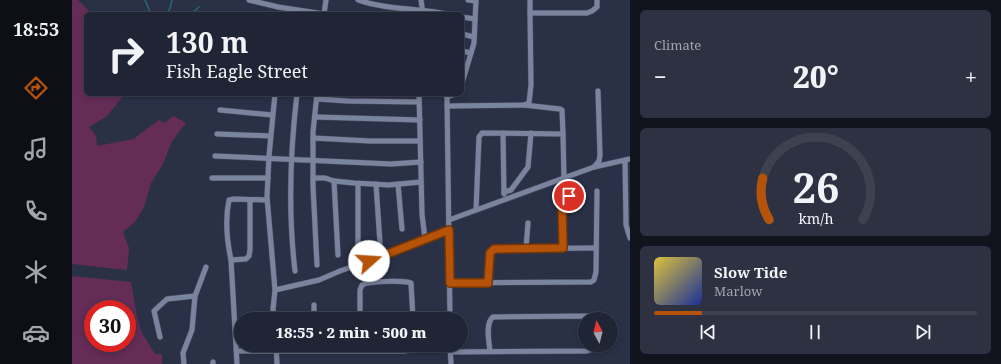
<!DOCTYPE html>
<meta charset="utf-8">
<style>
:root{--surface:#202535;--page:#2d3141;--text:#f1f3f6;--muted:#a2a5ad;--line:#3d4250;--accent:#b45309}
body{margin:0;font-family:"Noto Serif",serif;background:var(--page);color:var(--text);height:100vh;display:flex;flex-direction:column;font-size:15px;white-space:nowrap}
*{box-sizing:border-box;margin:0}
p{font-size:13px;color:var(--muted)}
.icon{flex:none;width:22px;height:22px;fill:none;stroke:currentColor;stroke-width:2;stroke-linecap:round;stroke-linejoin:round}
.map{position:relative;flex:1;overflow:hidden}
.details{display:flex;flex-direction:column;gap:10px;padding:10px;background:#12141d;width:371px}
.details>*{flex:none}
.top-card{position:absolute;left:12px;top:12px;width:380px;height:84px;border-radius:6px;box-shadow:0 2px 6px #0003,0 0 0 1px var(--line);background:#202535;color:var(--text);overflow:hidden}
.needle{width:26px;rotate:353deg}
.fabs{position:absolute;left:506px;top:312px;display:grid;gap:8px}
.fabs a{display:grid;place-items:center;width:40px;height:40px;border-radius:50%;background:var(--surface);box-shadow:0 2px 6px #0003,0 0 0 1px var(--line);font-size:20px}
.speed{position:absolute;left:12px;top:300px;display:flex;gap:8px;font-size:20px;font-weight:700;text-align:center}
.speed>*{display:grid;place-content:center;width:52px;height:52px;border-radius:50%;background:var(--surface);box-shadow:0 2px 6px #0003,0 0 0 1px var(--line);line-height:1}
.speed .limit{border:6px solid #d22;background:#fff;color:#111}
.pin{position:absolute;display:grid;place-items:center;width:34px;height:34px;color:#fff;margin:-17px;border:2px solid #fff;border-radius:50%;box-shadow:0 1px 4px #0007}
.me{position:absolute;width:44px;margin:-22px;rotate:71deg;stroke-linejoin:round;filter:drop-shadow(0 0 3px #0008)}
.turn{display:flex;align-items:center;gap:14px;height:84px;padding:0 16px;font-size:18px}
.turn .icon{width:52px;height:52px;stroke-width:2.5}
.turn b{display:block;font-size:28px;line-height:34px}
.big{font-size:30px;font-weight:800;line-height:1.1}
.details .tile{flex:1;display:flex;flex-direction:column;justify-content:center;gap:6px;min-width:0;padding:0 14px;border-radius:6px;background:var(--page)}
.details .dial{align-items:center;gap:0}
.dial svg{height:104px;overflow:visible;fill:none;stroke:var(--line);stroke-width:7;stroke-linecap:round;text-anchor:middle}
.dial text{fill:var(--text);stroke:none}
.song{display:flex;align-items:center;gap:12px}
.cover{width:48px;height:48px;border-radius:6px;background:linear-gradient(135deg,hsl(50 70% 55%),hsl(230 70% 35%))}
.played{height:4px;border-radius:2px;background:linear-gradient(90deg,var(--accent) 15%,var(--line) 15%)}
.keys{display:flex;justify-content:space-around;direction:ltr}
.heat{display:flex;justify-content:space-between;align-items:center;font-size:22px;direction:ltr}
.trip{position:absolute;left:162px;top:312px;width:234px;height:40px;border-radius:20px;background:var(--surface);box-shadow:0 2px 6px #0003,0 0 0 1px var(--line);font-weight:800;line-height:40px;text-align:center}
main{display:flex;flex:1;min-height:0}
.tab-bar{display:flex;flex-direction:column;width:72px;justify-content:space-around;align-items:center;background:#0d0f15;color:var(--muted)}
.tab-bar .icon{width:28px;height:28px}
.tab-bar .selected{color:var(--accent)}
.tab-bar b{font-size:18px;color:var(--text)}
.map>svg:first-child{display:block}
</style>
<main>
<nav class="tab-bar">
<b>18:53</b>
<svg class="icon selected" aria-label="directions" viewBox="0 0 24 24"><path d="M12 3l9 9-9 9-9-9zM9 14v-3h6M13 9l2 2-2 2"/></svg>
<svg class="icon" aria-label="music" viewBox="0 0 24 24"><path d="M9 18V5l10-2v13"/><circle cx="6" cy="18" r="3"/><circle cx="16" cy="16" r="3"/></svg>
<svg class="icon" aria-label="phone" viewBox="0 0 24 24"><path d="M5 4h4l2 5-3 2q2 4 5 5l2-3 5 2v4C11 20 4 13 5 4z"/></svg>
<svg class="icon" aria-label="climate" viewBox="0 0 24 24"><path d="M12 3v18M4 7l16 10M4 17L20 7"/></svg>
<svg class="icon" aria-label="car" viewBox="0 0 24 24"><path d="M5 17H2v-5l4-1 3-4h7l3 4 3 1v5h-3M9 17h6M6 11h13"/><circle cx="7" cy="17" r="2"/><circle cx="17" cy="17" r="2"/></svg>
</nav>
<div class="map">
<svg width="558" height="364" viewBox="0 0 558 364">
<rect width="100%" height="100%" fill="#2a3147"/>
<g fill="#642c57" fill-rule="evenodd">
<path d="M0 0H6L20 14H14V94H50L51 96 35 116 17 127 24 136 25 146 62 139 69 133 87 120 93 123 101 116 114 123 100 141 91 164 79 183 72 207 63 222 51 232 57 248 55 270 0 264Z"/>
<path d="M0 276 59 282 65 317 70 333 83 354H90V364H0ZM21 309H55V343H21Z"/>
</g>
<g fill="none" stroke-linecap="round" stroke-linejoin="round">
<g stroke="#236d75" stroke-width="1.5">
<path d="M73 0 79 14"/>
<path d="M95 14 98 8 100 0"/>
<path d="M119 14 127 7"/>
</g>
<g stroke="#494e61" stroke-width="6">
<g id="minor">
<path d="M177 0 206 7 252 14"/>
<path d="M286 0C315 10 345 8 374 14"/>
<path d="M349 0 351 14"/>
<path d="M396 0 404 1"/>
<path d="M458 0V13H515L520 11 525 7V0"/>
<path d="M252 14 254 0"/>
<path d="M390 17 403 19"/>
<path d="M390 34 402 37"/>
<path d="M390 51 399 53"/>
<path d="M390 83 402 43 404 0"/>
<path d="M347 94 350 214 353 239"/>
<path d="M373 94 375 97 378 319"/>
<path d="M375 97 383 94"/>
<path d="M245 99 276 101 347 102"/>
<path d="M452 105 488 109 490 110 491 134"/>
<path d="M375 106 452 105 457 103 459 85 458 13"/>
<path d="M148 110 201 115"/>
<path d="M243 117 348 120"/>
<path d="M431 133 432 194"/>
<path d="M145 134 199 136"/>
<path d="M241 138 298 141H348"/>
<path d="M143 156 319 164 349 162"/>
<path d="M553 160 554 225 558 238"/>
<path d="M522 167 527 161 528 155 526 91"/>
<path d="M140 178H196"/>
<path d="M241 178H253L262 181 282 183 317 185 349 182"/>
<path d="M262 181 266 255"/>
<path d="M286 184V250"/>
<path d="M304 184 308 243"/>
<path d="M326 184 330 229"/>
<path d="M432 192 439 190 456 167 459 133"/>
<path d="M404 210 407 137 410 133 491 134 492 178"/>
<path d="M377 220 522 167 558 159"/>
<path d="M454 248 456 223"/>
<path d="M491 248 490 205 491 201 498 195 499 189"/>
<path d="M159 260 174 259 177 256 178 250V200"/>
<path d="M245 265 241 186V132L245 94"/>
<path d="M223 271C216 212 218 153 225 94"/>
<path d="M378 283 519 282 522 280 524 272 525 191"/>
<path d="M416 283 418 253 422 249 524 248"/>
<path d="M203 290 247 280 268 271 312 256 377 230"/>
<path d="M242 317H341"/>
<path d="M288 317V290L290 285C297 281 332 280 339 283L341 319"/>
<path d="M202 319 201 309 203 290 195 197 197 156 203 94"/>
<path d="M242 319V305"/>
<path d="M88 337 82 311 95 299 123 296"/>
<path d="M204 345 205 364"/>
<path d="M378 345 379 364"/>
<path d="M165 351H332L338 350 340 345"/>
<path d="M418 351C417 342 413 323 421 317L518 316 522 317 523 319"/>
<path d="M378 352 515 351 521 349 523 345"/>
<path d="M112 364 111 353 120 330 123 296 134 267"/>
<path d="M141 364V362"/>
<path d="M165 364 159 260C155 241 153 219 157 200L162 199 195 200"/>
</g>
</g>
<use href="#minor" stroke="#7b849e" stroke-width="5"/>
</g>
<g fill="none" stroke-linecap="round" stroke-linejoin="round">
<g stroke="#753606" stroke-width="10">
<path id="route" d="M297 261 377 230 378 283H416L418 253 422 249 491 248 490 205 491 201 497 196"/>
</g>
<use href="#route" stroke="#b45309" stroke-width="7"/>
</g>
</svg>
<div class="fabs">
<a><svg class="needle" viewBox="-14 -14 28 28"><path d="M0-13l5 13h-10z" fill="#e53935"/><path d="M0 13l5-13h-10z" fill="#a2a5ad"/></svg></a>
</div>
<div class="speed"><div class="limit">30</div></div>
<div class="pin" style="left:497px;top:196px;background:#d93025"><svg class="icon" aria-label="arrive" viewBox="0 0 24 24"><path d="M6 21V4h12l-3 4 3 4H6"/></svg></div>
<svg class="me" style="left:297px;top:261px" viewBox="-20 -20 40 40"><circle r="19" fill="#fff"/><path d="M0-13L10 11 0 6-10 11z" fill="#b45309"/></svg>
<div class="trip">18:55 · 2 min · 500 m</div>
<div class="top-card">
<div class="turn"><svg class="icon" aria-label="right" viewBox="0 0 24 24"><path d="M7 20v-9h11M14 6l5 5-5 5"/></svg><div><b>130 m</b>Fish Eagle Street</div></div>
</div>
</div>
<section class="details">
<div class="tile"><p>Climate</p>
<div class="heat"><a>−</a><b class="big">20°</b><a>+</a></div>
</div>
<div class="tile dial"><svg viewBox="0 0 100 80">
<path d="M14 69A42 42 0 1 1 86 69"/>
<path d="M14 69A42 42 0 0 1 9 37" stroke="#b45309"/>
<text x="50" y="56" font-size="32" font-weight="700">26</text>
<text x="50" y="72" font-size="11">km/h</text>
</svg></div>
<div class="tile">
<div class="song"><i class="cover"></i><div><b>Slow Tide</b><p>Marlow</p></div></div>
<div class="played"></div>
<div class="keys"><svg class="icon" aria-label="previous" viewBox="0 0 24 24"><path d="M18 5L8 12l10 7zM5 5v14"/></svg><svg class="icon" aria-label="pause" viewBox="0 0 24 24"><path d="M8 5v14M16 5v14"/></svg><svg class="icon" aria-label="next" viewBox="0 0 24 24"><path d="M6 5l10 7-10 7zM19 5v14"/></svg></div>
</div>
</section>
</main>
